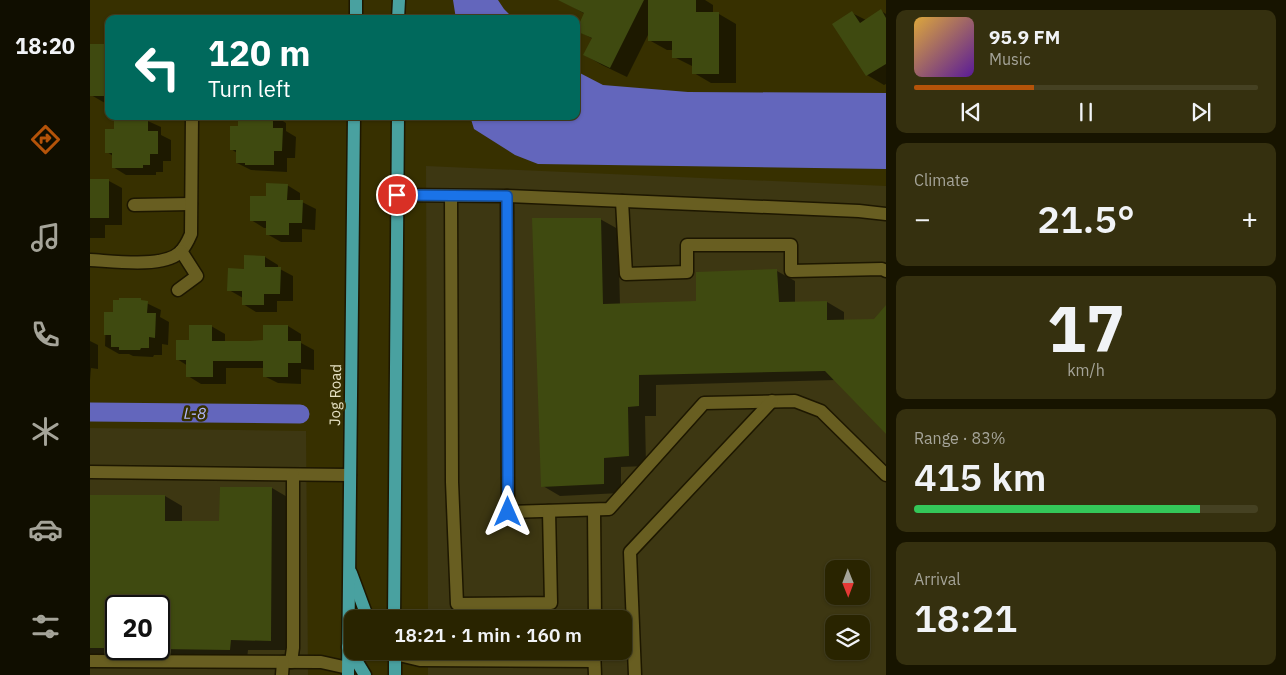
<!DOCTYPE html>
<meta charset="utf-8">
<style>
:root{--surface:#292400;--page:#35300f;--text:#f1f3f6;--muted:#a5a499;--line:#454122;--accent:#b45309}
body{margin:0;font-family:"IBM Plex Sans",sans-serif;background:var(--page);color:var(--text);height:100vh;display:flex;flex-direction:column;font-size:19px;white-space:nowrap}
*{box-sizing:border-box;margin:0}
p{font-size:16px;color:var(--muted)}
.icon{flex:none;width:28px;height:28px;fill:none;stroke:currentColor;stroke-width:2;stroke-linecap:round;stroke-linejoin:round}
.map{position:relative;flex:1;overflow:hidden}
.details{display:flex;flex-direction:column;gap:10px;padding:10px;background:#171400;width:400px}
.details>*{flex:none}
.guide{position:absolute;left:15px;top:15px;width:475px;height:105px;border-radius:10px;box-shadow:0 1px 4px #0004,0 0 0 1px var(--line);background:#00695c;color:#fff;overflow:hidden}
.needle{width:32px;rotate:179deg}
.controls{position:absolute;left:735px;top:560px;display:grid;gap:10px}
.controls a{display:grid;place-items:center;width:45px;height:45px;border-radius:10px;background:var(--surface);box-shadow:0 1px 4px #0004,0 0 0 1px var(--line);font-size:25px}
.speed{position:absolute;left:15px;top:595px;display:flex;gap:10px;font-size:25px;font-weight:700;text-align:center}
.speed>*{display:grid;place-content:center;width:65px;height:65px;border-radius:50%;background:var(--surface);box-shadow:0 1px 4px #0004,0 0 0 1px var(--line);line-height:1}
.speed .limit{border:2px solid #111;border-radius:8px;background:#fff;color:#111}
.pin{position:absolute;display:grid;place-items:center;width:42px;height:42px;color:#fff;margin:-21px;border:2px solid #fff;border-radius:50%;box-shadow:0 1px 5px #0007}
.me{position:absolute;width:55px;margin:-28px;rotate:0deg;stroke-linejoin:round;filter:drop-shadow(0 0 4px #0008)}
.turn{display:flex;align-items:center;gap:18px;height:105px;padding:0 20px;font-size:22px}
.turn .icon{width:65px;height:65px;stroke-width:2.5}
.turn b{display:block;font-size:35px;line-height:42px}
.big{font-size:38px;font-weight:600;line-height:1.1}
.details .widget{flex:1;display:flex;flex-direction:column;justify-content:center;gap:8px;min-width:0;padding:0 18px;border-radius:10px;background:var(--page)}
.details .dial{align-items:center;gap:0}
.dial b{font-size:65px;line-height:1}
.song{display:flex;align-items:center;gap:15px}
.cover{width:60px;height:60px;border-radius:8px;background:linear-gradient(135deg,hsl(40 70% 55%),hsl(270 70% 35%))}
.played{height:5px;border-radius:2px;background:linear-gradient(90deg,var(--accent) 35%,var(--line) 35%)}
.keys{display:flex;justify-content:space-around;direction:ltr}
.heat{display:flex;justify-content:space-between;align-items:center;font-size:28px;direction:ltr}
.charge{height:8px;border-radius:4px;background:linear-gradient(90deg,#34c759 83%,var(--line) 0)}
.trip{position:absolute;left:254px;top:610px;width:288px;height:50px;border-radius:10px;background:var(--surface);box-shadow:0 1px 4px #0004,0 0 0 1px var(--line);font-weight:600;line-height:50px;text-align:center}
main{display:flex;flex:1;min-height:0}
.tabs{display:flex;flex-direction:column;width:90px;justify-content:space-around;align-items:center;background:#100e00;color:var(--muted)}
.tabs .icon{width:35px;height:35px}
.tabs .active{color:var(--accent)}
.tabs b{font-size:22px;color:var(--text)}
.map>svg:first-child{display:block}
</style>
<main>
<nav class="tabs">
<b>18:20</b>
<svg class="icon active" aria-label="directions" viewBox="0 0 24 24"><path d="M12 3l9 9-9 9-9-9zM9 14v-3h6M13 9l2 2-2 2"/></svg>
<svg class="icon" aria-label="music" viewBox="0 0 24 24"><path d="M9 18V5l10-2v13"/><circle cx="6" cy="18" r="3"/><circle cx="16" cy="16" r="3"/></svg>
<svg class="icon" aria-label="phone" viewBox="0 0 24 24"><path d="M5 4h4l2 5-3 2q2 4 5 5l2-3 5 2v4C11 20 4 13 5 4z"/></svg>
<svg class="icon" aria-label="climate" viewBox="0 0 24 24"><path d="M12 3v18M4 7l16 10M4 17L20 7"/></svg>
<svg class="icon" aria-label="car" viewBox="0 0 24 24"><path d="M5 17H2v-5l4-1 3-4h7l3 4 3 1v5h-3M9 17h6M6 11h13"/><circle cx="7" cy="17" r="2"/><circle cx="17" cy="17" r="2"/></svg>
<svg class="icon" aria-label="filters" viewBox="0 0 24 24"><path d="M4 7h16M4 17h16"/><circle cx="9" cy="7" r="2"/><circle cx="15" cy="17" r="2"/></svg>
</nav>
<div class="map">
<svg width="796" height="675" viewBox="0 0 796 675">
<rect width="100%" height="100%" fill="#373000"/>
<g fill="#3d3712" fill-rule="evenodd">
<path d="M336 166 796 186V675H338V651H532V619H338ZM744 569H771V596H744ZM744 624H771V651H744Z"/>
<path d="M0 428 216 431 218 675H0ZM26 606H69V649H26Z"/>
</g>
<g fill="#6366bc">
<path d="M363 0H408L414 9 424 19H366Z"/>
<path d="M486 71 513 85 598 92 796 93V169L448 164 425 155 384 129 380 116H486Z"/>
</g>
<g fill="#0007" fill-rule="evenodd">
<path d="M479 0H615L623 5V14H629L646 24V83H621L604 73V67L584 57V50H577L559 40V33L537 77 512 65 495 55 503 39 487 30 495 14 478 4Z"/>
<path d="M791 11 796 14V84L794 85 777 75 762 13 776 20Z"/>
<path d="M19 45V103H15L1 95 0 59Z"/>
<path d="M158 116H185L196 123V131L206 137 205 158H197V172L161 170 147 163V153L141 149 150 127Z"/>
<path d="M51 118 71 127V135L81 140V161H73V172H66V175H36L23 167V156L17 152 25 130Z"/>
<path d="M0 181H19L32 188V225H15V238H0Z"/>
<path d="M197 185 210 193V201L226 209 225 230 212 229V242H191L177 234V228H174L161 220 177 197Z"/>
<path d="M510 219 528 229 530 305 608 302 607 273 687 271 705 281V303L737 302 754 312V321L785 320 796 312V431L746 380 566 385V416H555L556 466 531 467V493L470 496 453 486Z"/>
<path d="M175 257 188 265V268L203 276V301H187V312H166L153 304V298L139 290 155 270Z"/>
<path d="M50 300 71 310 70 317 79 322 78 345 72 344V355H64L63 357 43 356 39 354H29L15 346 16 313H24Z"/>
<path d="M121 326 135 334V342L174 341 198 326 211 334V343L224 350V370L211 369V384L188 383 174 376V368H136V384H111L98 376V366L87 359 100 341Z"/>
<path d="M0 341 8 345V369L1 368 0 380Z"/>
<path d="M131 488H182L199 498 198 650H158L157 659 0 657V496H75L92 506V522L130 523ZM26 606H69V649H26Z"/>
</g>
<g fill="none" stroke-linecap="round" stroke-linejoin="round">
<path stroke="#6366bc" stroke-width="19" d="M0 412 210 414"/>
</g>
<g fill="#3f4a10">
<path d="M468 0H554L520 68 493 55 502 38 486 31 494 13Z"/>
<path d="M558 0H606V12H629V74H602V58H582V41H558Z"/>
<path d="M791 9 796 18V64L776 76 742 24 762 11 770 23Z"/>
<rect x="0" y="44" width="19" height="52"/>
<path d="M24 116H52V119L58 118V131H68V154H60V165H53V168H22V153H15V129H24Z"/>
<path d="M148 116H183V128H193L192 151H184V165H155V163H146V150H140V126H148Z"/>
<rect x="0" y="179" width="19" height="39"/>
<path d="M176 183 198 184 197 200H213L212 223H199V235H176V221H160V196H176Z"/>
<path d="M442 218H511L513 304 606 301V272L687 269 689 302 737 301V320L784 319 796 305V434L735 371 549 375V406L538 407 539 456 514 458V484L451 487Z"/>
<path d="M154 255 175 256V267H191L190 294H174V305H152V291H137L138 268 154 269Z"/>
<path d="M29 298H51V300L58 301 57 313H66L65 338 59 337V348H51L50 350H29V347H21V335H14V312H23V300H29Z"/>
<path d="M99 325H122V341H160L173 340V325H198V341H211V363H198V377H173V361H123V377H96V360H86V340H99Z"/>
<path d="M130 487H182L181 641 141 640 140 650 69 649V606H26V648H0V495H75V521H129Z"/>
</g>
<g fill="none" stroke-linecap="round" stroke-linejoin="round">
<g stroke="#1d1700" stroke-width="15">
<g id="minor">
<path d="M307 195 417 196 418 512 519 509 614 403 705 401 731 411 796 475"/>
<path d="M361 196 362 482 367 604 461 603 459 511"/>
<path d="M417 196 769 211 796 214"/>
<path d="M532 201 536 274 597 272V245H701V271L792 269 796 271"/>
<path d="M44 205 101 204"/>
<path d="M0 260C22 261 72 268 89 253 95 248 98 241 101 234L102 116"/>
<path d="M88 290 107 276 91 251"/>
<path d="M0 472 260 475"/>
<path d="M504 510 505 619"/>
<path d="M504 651 505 675"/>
<path d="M305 654 330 660 504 661"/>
<path d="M0 661 231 662 258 668"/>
<path d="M201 662 203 648V475"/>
<path d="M192 675 193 662"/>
<path d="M545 675 540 552 682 401"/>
</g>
</g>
<g stroke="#1d1700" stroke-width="15">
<g id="major">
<path d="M266 19V0"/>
<path d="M308 19 309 0"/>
<path d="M261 573 278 619"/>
<path d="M304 619 308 116"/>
<path d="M258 647 275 675"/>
<path d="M305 651V675"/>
<path d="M258 675 264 116"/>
</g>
</g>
<use href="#minor" stroke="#685e21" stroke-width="12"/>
<use href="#major" stroke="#49a1a0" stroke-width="12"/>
</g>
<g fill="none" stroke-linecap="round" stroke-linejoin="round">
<g stroke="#114b97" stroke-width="12">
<path id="route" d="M307 195 417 196 418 512"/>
</g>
<use href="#route" stroke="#1a73e8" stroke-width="9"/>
</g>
<g text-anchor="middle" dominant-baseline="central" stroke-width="5" stroke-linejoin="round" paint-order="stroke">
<g font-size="15" fill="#e6e1c3" stroke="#373000">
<text transform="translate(245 395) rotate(-89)">Jog Road</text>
</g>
<g font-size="16" font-style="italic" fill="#b1b8fc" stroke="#373000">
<text transform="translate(105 413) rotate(1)">L-8</text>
</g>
</g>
</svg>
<div class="controls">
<a><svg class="needle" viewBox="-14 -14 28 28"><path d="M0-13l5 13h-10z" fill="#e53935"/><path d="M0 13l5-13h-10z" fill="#a5a499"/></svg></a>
<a><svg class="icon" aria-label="layers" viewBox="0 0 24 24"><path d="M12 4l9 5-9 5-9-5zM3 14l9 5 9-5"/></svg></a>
</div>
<div class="speed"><div class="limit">20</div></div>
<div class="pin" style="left:307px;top:195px;background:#d93025"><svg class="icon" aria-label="arrive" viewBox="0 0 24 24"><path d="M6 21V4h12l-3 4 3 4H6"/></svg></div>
<svg class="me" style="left:418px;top:512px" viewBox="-20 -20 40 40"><path d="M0-17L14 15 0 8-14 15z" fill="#1a73e8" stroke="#fff" stroke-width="4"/></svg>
<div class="trip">18:21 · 1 min · 160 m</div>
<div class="guide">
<div class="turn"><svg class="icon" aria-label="left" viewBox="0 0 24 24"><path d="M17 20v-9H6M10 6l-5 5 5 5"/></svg><div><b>120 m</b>Turn left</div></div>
</div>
</div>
<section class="details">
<div class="widget">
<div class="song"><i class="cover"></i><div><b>95.9 FM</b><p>Music</p></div></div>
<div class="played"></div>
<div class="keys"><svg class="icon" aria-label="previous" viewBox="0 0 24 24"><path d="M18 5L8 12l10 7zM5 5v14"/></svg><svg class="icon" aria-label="pause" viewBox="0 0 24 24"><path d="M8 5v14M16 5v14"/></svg><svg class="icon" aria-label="next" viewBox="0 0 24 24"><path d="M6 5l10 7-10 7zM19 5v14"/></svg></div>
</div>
<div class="widget"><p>Climate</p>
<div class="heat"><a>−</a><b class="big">21.5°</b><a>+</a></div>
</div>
<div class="widget dial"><b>17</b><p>km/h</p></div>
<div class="widget"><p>Range · 83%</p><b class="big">415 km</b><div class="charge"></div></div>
<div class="widget"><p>Arrival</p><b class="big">18:21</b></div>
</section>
</main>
